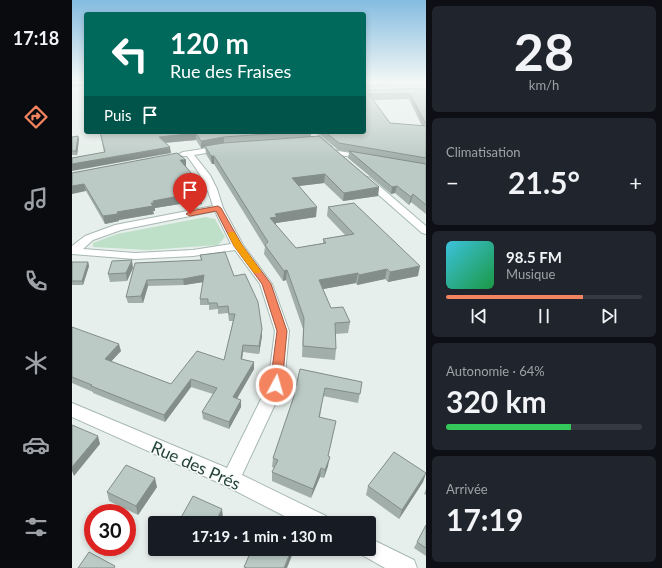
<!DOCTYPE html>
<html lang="fr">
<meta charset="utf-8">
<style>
:root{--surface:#171b24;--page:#20242c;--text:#f1f3f6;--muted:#9ea1a6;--line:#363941;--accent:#f4845f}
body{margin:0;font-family:Lato,sans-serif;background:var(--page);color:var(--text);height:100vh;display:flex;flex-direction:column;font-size:15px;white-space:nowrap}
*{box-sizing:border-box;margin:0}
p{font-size:13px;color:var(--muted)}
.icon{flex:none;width:22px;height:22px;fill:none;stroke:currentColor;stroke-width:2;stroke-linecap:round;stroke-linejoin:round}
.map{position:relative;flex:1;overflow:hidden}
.drawer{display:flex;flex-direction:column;gap:6px;padding:6px;background:#0d0f14;width:236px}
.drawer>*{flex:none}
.hud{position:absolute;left:12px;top:12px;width:282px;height:122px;border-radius:4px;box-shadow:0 2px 6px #0003;background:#00695c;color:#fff;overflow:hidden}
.speed{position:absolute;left:12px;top:504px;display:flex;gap:8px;font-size:20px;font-weight:700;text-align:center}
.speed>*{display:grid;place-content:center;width:52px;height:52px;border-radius:50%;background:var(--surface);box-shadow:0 2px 6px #0003;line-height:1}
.speed .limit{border:6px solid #d22;background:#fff;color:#111}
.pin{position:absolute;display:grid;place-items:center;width:34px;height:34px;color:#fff;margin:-41px -17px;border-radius:50% 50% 50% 0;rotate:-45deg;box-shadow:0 0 4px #0007}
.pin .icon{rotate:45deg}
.me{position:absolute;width:44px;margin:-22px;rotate:6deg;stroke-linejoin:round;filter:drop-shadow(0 0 3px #0008)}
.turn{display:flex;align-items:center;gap:14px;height:84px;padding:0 20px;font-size:18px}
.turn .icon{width:52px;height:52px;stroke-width:2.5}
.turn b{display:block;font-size:28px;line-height:34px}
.then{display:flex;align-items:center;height:38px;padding:0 20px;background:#0003;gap:8px;font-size:15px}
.big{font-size:30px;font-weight:700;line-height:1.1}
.drawer .widget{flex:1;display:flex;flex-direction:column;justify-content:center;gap:6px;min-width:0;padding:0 14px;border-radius:6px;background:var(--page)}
.drawer .dial{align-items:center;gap:0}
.dial b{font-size:52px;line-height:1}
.song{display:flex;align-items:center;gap:12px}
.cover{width:48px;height:48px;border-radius:6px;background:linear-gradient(135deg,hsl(190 70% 55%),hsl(140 70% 35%))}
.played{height:4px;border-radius:2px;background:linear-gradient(90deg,var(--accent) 70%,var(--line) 70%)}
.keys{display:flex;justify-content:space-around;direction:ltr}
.heat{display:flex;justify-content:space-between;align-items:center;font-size:22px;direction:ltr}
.charge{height:6px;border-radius:3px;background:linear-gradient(90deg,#34c759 64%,var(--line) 0)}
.trip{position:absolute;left:76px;top:516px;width:228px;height:40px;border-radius:4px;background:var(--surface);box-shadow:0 2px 6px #0003;font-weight:700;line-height:40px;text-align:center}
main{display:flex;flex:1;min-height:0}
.tab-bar{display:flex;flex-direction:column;width:72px;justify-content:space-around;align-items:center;background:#090b0e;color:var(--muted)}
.tab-bar .icon{width:28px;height:28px}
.tab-bar .selected{color:var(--accent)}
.tab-bar b{font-size:18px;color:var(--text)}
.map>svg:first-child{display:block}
</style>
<main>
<nav class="tab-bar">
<b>17:18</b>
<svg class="icon selected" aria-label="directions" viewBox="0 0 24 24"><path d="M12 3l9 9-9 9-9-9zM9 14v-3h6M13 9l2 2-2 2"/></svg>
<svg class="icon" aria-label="music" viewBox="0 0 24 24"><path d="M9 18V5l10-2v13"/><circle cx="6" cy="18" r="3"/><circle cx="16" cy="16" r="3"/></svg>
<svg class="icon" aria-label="phone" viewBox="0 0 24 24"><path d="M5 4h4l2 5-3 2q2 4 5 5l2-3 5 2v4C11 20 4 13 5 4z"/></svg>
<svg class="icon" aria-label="climate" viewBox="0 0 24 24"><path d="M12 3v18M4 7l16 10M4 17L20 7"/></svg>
<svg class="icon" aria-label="car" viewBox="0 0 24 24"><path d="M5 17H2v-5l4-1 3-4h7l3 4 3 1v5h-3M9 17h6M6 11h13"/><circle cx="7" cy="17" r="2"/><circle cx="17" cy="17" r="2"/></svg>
<svg class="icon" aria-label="filters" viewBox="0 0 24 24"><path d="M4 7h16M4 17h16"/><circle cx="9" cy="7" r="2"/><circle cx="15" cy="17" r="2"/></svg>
</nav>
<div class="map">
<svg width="354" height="568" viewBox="0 0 354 568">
<rect width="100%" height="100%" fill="#e6efeb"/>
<path fill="#bfe0c8" d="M134 217 143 219 153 237 146 245 76 250 21 247V243L45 234Z"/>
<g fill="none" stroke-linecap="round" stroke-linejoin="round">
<g stroke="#a8b8b2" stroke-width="2">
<g id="street">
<path d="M150 146 154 148 153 150 122 155 138 175 145 189 151 208 171 245 200 284 217 331 212 385 170 475 254 516 257 523H226L152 485 0 417V403L155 468 196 385 203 331 188 284 163 250 121 256 63 259 0 254V246L13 236 43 225 141 206C135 185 128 173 115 156H111L107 154 111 152ZM143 211 159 244 121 250 63 253 11 249 21 240 49 230Z"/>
<path d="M259 150 293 155 297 157 293 159 262 154H259Z"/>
<path d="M297 538 342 560 345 568H313L290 555 287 549H297Z"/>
</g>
</g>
<g stroke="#a4bbb3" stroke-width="2">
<g id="secondary">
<path d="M235 132H243L260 147 256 149H253Z"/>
<path d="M295 177 298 178 354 226V234L350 233 292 182 291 180 292 178Z"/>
</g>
</g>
<use href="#street" fill="#fff" fill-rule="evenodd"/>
<use href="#secondary" fill="#fff" fill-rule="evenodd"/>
</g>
<g fill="#a1aea9" fill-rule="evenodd">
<path d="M292 82H354V86L292 88Z"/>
<path d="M354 88V214L339 202 337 205 323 193 319 194 276 158 277 152 266 150 245 132H292V90ZM337 99 350 126 318 123 301 100Z"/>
<path d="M28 132H239V137L307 187 306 196 271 201 252 183 226 186 244 217 204 223V225L224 248 251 243V239L273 235 255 216 256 207 346 276 316 282 313 279 285 285 284 283 251 289 259 308 278 322 276 333 263 334 264 349 263 360 230 357 231 329 214 280 211 281 192 254 193 247 142 164H140L134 154 133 147 129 148 124 140 94 143 99 153 32 152Z"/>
<path d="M6 136 7 139 5 155H0V137Z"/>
<path d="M114 160V167L127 188 124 189 130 204 113 207 108 204 83 208V211H81L82 214 47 220V221L33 224 14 191 0 173Z"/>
<path d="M128 255 162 276 190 336 187 354 171 352 170 359 182 362V369L165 399 169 400V407L157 429 131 419 130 412 141 394 119 387 93 422 21 393V392L0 383V327L49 351 39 361 99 384 152 360 161 321H157L156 313 146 314V309L137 310V305H128V299L131 282 112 285 76 286 71 303H56L54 297 63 263 129 260Z"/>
<path d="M0 262H16L17 266 11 285H0Z"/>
<path d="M61 268 55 281 38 282 36 274Z"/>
<path d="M228 369 290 382 286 403 251 396 248 417 262 430 256 457V466L252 478 248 477 239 498 200 481V472L202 468 200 467 201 458 221 399Z"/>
<path d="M354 473 351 482 327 519 294 495 296 486Z"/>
<path d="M85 487 66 515 37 501 35 492Z"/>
<path d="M354 489V495L352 494Z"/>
<path d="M354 525V556L342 548Z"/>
<path d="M127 549H135L134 552Z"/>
</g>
<g fill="#838d89">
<path d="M0 82H13V86L0 87Z"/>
<path d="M124 133V140L88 143 87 137Z"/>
<path d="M6 136 7 139 5 155 4 151Z"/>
<path d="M152 137V144L129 148V141Z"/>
<path d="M98 147 99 153 0 171V164Z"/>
<path d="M139 156H142V164H140Z"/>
<path d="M108 160H114V167H109Z"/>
<path d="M253 174 252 183 219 187 220 178Z"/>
<path d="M126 181 127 188 120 190V182Z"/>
<path d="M12 184 14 191 0 194V186Z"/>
<path d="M325 186 323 193 319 194 320 187Z"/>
<path d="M307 187 306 196 271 201 272 193Z"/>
<path d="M341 194 339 202 337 205 339 197Z"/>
<path d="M107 196 108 204 83 208V211H81L82 214 47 220V221L33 224 31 216 79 203 81 201Z"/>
<path d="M129 197 130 204 113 207 112 200Z"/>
<path d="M245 207 244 217 204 223V226L198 218 203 214Z"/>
<path d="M60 260 61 268 55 281 54 273Z"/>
<path d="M16 262 17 266 11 285 10 281Z"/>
<path d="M348 266 346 276 316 282 318 272Z"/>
<path d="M315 269 313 279 285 285 287 275Z"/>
<path d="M215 270 214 280 211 281 212 271Z"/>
<path d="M286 273 284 283 246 290 247 280Z"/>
<path d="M132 275V282L112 285 111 279Z"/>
<path d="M75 280 76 286 71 303 69 296Z"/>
<path d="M190 329V336L187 354V346Z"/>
<path d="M47 344 49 351 35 366 33 359Z"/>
<path d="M171 345V352L169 366V359Z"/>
<path d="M182 362V369L161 405V397Z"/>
<path d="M119 379V387L93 422 92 415Z"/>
<path d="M169 400V407L157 429V422Z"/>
<path d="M26 436 28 444 2 476 0 471V467Z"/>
<path d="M258 457 256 466 252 478 253 470Z"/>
<path d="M249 468 248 477 239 498 241 489Z"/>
<path d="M354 473 351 482 327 519 330 510Z"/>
<path d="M83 478 85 487 66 515 64 506Z"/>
<path d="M150 509 151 517 148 523H143Z"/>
<path d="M220 549H221V553L215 568H212Z"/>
</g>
<g fill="#bbcac4" stroke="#838d89">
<path d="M292 82H341L293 83 292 84Z"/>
<path d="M354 88V124L338 94H297L318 123 354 126V158L267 143 253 132H292V90Z"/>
<path d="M28 132H223L152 137 129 141 124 133 87 137 98 147 0 164V158L33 152Z"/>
<path d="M6 136 4 151H0V137Z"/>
<path d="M247 136 307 187 272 193 253 174 220 178 245 207 203 214 205 217 198 218 224 248 254 243 251 239 282 234 256 207 282 203 348 266 318 272 315 269 287 275 286 273 247 280 259 308 271 307 278 322 263 323 264 349 231 346 232 318 215 270 212 271 193 245 196 242 142 156H139L133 146 152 143Z"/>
<path d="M277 151 354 164V205L341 194 339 197 325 186 320 187Z"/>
<path d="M105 153 114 160H108L126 181 120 182 129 197 112 200 107 196 81 201 82 203H79L81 206 45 212 46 214 31 216 12 184 0 186V173Z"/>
<path d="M153 252 162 276 173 274 186 302 190 329 187 346 171 345 169 359 182 362 161 397 169 400 157 422 130 412 145 388 119 379 92 415 19 386 20 385 0 377V327L47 344 33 359 99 384 125 351 152 360 163 314H157L156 306 146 307 145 303H136V299H128L132 275 111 279 75 280 69 296 54 297 63 263 130 260 128 255Z"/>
<path d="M60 260 54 273 36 274 40 261Z"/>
<path d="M0 262H16L10 281H0Z"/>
<path d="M228 369 290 382 288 394 253 388 247 417 264 421 256 456 258 457 253 470 249 468 241 489 200 472 206 460 201 458 221 399Z"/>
<path d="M0 425 26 436 0 467Z"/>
<path d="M322 452 354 473 330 510 296 486Z"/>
<path d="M54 465 83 478 64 506 35 492Z"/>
<path d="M121 496 150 509 143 523H106Z"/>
<path d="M354 525V548L345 542Z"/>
<path d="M180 549H220L212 568H175L172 567Z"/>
<path d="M17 552 43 566 42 568H6Z"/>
</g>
<linearGradient id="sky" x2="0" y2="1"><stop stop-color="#84bce0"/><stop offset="0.51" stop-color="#f4f8f6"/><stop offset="1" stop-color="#f4f8f6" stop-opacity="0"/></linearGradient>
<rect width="354" height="161" fill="url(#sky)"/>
<path fill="#f4845f" stroke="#9f563e" d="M146 206 149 208 170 245 199 284 215 331 210 385 208 389 204 390 200 389 198 385 205 331 190 284 162 246 144 211 118 216 114 214 118 211Z"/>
<path fill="#f59e0b" d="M157 232H162L170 245 189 271 188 273H182L162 246 156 234Z"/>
<g text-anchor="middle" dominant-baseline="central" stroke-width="3" stroke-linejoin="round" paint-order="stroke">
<g font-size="17" fill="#24423a" stroke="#f7fbf9">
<text transform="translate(124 465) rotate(24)">Rue des Prés</text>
</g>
</g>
</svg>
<div class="speed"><div class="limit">30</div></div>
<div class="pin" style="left:118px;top:214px;background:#d93025"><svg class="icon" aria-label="arrive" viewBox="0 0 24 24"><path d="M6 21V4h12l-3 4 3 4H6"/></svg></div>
<svg class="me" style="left:204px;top:385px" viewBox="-20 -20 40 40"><circle r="17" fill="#f4845f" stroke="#fff" stroke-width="3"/><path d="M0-11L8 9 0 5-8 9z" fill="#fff"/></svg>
<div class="trip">17:19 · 1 min · 130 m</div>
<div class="hud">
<div class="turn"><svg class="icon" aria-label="left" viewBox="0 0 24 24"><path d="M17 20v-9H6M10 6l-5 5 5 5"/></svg><div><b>120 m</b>Rue des Fraises</div></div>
<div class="then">Puis<svg class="icon" aria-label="arrive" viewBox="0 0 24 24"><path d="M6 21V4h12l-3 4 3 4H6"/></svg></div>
</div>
</div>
<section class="drawer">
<div class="widget dial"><b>28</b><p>km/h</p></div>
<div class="widget"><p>Climatisation</p>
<div class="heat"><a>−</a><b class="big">21.5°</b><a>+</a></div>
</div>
<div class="widget">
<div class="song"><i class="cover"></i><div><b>98.5 FM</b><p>Musique</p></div></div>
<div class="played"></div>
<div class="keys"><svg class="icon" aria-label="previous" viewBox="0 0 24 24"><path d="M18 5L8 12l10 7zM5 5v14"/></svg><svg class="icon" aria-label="pause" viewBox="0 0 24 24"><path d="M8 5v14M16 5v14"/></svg><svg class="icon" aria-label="next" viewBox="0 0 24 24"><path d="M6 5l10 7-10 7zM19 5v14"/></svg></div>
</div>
<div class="widget"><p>Autonomie · 64%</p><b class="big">320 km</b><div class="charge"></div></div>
<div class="widget"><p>Arrivée</p><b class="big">17:19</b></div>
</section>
</main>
